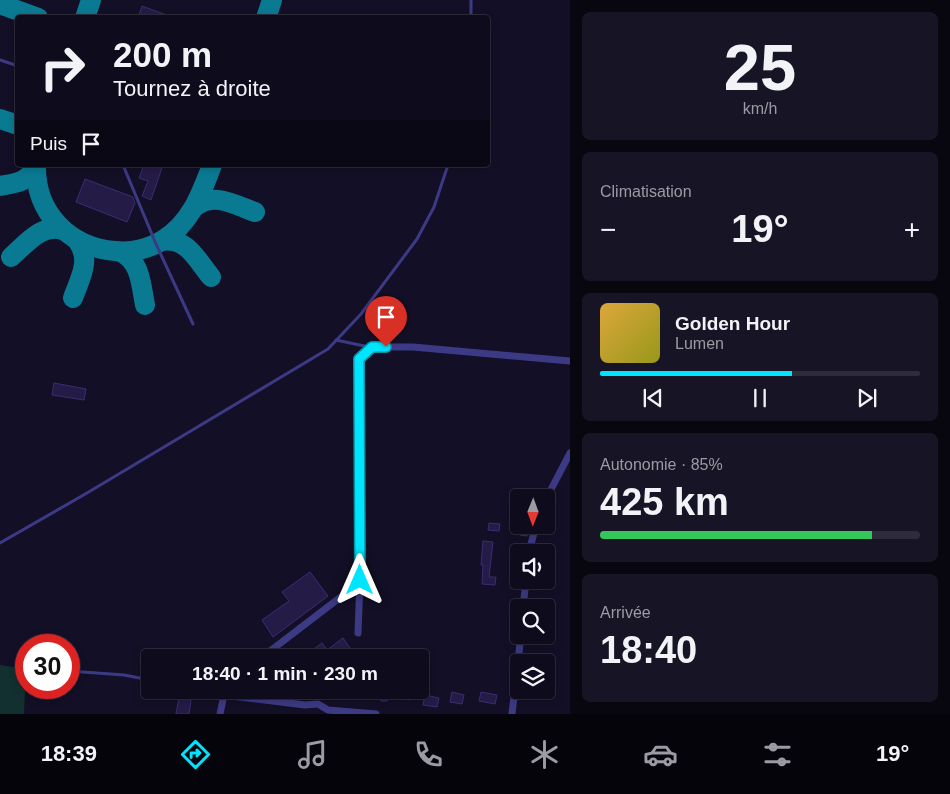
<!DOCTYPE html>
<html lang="fr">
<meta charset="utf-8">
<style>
:root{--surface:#0e0b1c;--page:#171425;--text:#f1f3f6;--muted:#9b9ba3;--line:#2e2b3b;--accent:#00e5ff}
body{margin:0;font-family:Helvetica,sans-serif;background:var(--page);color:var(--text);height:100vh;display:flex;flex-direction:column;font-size:19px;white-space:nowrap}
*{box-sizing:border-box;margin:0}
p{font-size:16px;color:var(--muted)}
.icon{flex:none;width:28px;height:28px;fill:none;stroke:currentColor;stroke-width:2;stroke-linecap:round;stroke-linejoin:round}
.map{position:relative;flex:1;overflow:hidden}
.sheet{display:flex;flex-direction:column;gap:12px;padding:12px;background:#08060f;width:380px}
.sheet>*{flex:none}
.hud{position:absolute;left:15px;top:15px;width:475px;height:152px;border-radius:5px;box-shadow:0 2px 8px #0003,0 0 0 1px var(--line);background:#0e0b1c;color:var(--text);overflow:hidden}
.needle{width:32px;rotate:181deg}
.buttons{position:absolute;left:510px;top:489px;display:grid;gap:10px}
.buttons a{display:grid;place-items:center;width:45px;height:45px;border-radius:5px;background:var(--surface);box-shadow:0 2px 8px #0003,0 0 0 1px var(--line);font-size:25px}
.speed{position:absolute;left:15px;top:634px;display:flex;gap:10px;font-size:25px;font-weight:700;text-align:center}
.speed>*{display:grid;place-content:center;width:65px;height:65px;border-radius:50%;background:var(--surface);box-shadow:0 2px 8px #0003,0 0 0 1px var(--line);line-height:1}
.speed .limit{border:8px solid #d22;background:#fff;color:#111}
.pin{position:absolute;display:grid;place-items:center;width:42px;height:42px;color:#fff;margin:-51px -21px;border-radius:50% 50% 50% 0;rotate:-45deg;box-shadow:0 0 5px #0007}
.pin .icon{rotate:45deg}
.me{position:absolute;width:55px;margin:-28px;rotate:0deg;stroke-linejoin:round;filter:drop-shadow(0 0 4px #0008)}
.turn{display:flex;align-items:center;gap:18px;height:105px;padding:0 15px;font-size:22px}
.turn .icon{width:65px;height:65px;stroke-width:2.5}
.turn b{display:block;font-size:35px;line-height:42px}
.then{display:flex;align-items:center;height:48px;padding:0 15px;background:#0003;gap:10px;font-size:19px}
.big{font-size:38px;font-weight:700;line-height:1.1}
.sheet .card{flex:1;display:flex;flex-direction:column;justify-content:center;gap:8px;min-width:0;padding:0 18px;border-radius:8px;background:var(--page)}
.sheet .dial{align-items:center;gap:0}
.dial b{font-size:65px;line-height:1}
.song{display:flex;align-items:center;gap:15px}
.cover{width:60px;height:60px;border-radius:8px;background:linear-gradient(135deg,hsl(40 70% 55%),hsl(60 70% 35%))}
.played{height:5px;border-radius:2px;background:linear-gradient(90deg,var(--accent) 60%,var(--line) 60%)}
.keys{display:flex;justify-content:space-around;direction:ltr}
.heat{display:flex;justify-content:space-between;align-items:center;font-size:28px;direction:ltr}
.charge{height:8px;border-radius:4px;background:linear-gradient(90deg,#34c759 85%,var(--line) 0)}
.trip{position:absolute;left:141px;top:649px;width:288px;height:50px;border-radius:5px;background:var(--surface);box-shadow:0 2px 8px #0003,0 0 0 1px var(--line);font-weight:700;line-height:50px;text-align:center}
.tabs{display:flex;height:80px;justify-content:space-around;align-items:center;background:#06040b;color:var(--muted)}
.tabs .icon{width:35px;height:35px}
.tabs .selected{color:var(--accent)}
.tabs b{font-size:22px;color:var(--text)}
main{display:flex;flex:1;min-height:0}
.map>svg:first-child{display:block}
</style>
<main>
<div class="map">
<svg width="570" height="714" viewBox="0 0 570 714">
<rect width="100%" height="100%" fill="#130f26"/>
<path fill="#12302f" d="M0 665 26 669 24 714H0Z"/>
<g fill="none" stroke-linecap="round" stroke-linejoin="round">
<g stroke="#0a7a92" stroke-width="20">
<path d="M0 4 38 18"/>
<path d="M85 18 91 0"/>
<path d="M266 18 272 0"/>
<path d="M0 119 18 125"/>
<path d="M36 165C35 213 69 247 115 251 131 253 149 249 163 240 191 223 201 194 212 165"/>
<path d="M0 186C17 183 25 183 36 168"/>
<path d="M196 206C215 192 235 205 255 212"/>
<path d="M162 241C187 237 197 260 211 277"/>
<path d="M121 252C141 262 141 285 145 305"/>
<path d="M11 257C26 244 42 223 63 230"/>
<path d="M73 298C80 278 92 260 77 240"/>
</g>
</g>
<g fill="#241b47" stroke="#3b2d73">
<path d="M142 6 172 17V18H138Z"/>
<path d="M144 165H163L151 200 142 196 148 181 139 178Z"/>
<path d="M85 179 133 197 135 203 127 222 76 202Z"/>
<path d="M54 383 86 389 84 400 52 395Z"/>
<path d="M489 523 500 524 499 531 488 530Z"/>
<path d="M522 526H528L527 536 520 535Z"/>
<path d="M483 541 493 542 489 577H496L495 585 482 584 483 565H481Z"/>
<path d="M310 572 328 596 273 637 262 620 289 601 282 592Z"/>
<path d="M343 638 355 655 351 658H320L314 649 322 643 327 650Z"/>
<path d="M353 690H388L387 701H381V697L353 694Z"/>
<path d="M401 690 411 691 409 700 399 698Z"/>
<path d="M180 692 192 693 189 714H176Z"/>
<path d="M452 692 464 695 462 704 450 702Z"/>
<path d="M481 692 497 695 495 704 479 701Z"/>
<path d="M425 695 439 698 437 707 423 705Z"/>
</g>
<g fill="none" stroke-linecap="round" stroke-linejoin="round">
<g stroke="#3d3a85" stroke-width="3">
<path d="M471 0V18"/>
<path d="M0 60 18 66"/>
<path d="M123 165 156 244 193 324"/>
<path d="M336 340 369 347"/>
<path d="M0 543 87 493 328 349 361 314 417 239 434 207 448 165"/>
<path d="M69 671 124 675 150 680"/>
<path d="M210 690 223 695"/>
</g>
<g stroke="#3d3a85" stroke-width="7">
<path d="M546 499 570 453"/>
<path d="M529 552 536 525"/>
<path d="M523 608 526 580"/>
<path d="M358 633 360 580 359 359 372 347H413L570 361"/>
<path d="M261 658 342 596 360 580"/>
<path d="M223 695 305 705 318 704 328 710 376 714"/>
<path d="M220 714 225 690"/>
<path d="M512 714 521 635"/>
</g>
</g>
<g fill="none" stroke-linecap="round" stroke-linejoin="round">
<g stroke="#0095a6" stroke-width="12">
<path id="route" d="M360 580 359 359 372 347H386"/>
</g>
<use href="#route" stroke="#00e5ff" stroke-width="9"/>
</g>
</svg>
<div class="buttons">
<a><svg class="needle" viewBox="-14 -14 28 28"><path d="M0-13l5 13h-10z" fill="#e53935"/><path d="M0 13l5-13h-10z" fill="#9b9ba3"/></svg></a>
<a><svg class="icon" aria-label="sound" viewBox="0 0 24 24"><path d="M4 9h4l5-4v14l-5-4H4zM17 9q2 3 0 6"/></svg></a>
<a><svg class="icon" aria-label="search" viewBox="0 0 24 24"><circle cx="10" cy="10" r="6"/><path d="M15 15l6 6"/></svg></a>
<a><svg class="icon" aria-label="layers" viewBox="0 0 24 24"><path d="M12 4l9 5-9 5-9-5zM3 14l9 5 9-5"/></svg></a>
</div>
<div class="speed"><div class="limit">30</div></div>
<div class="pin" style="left:386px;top:347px;background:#d93025"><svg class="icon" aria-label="arrive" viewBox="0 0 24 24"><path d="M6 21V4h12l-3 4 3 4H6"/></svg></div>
<svg class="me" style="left:360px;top:580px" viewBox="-20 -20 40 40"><path d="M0-17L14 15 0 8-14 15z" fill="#00e5ff" stroke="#fff" stroke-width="4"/></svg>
<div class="trip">18:40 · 1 min · 230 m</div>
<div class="hud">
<div class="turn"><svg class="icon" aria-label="right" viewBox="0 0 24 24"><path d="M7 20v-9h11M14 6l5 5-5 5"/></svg><div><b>200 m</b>Tournez à droite</div></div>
<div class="then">Puis<svg class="icon" aria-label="arrive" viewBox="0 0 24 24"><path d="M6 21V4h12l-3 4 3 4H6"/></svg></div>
</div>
</div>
<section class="sheet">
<div class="card dial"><b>25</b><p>km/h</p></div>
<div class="card"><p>Climatisation</p>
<div class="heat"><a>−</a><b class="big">19°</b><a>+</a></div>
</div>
<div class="card">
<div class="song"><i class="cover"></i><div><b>Golden Hour</b><p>Lumen</p></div></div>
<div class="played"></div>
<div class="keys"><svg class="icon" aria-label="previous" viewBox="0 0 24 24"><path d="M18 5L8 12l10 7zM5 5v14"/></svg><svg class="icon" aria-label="pause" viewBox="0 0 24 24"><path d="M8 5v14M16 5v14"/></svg><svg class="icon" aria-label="next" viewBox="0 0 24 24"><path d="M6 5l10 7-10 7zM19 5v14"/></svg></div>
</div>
<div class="card"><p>Autonomie · 85%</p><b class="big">425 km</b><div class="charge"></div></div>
<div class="card"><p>Arrivée</p><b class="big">18:40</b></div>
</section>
</main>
<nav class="tabs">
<b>18:39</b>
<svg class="icon selected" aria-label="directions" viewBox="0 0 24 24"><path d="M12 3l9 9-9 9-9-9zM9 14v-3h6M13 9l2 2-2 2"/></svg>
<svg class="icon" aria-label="music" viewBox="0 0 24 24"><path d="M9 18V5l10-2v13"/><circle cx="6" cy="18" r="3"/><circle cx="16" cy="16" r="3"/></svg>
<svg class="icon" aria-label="phone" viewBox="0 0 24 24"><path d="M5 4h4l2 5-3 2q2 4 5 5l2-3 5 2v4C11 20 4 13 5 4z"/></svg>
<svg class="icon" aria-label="climate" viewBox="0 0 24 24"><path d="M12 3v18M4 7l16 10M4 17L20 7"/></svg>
<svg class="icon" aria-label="car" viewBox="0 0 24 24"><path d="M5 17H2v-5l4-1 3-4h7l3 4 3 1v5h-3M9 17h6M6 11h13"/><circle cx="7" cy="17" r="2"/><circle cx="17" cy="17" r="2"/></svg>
<svg class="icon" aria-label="filters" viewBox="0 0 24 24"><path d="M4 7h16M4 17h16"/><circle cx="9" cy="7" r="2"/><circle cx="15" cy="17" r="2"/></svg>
<b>19°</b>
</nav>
